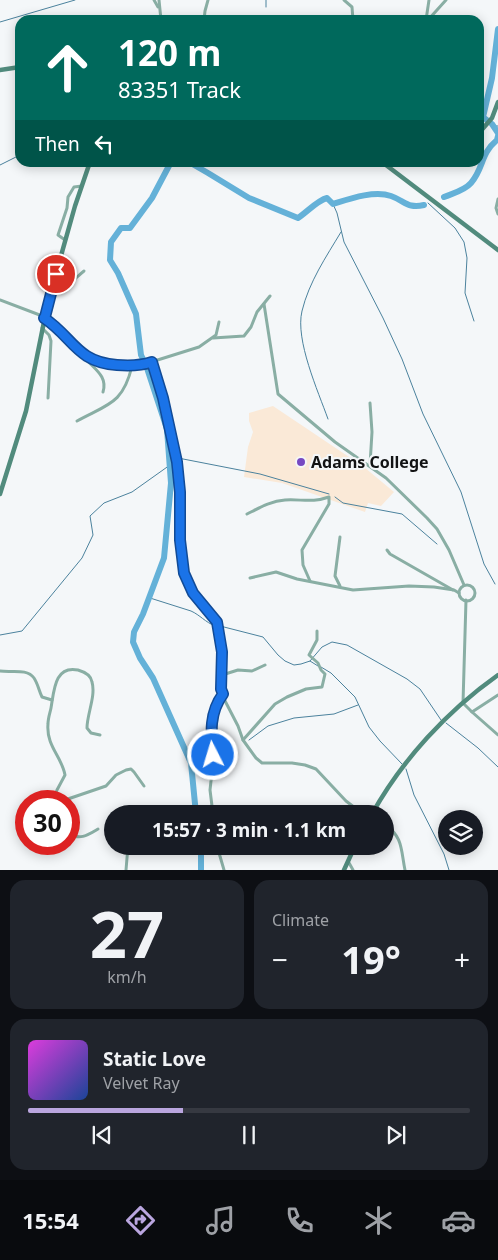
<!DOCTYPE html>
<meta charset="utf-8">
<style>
:root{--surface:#171b24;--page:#20242c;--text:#f1f3f6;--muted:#9ea1a6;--line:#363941;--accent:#baa6df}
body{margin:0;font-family:"Noto Sans",sans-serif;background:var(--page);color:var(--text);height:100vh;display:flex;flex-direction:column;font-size:19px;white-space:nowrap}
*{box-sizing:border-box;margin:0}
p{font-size:16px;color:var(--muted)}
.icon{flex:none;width:28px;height:28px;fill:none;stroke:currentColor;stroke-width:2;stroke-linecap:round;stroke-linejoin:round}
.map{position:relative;height:870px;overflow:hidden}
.details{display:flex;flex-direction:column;gap:10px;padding:10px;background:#0d0f14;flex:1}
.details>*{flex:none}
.guide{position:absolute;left:15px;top:15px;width:469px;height:152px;border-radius:15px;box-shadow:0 2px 12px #0003;background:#00695c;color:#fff;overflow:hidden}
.buttons{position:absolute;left:438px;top:810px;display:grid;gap:10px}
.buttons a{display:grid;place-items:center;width:45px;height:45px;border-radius:50%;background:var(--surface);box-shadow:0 2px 12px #0003;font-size:25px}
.speed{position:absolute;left:15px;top:790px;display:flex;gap:10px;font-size:25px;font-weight:700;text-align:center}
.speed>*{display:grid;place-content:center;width:65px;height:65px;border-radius:50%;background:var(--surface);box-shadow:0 2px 12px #0003;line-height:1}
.speed .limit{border:8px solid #d22;background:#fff;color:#111}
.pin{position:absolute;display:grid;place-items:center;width:42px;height:42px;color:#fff;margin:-21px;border:2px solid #fff;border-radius:50%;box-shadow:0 1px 5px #0007}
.me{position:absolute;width:55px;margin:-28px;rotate:355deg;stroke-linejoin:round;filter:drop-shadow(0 0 4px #0008)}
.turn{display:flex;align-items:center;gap:18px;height:105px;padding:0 20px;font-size:22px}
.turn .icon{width:65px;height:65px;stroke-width:2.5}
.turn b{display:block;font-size:35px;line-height:42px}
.then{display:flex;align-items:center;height:48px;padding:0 20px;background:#0003;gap:10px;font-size:19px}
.big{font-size:38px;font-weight:700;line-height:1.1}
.details .widget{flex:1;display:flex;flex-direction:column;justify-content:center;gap:8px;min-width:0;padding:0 18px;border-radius:15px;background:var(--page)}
.details .dial{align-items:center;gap:0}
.dial b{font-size:65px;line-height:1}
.song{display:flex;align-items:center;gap:15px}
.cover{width:60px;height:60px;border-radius:8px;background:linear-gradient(135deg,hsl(300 70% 55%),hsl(220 70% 35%))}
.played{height:5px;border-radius:2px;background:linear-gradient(90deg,var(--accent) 35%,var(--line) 35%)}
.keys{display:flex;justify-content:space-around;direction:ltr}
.heat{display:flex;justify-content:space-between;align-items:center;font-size:28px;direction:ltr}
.details .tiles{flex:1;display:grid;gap:10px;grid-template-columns:1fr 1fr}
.widget:last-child{grid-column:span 2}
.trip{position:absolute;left:104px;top:805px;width:290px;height:50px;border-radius:25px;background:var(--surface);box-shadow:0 2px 12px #0003;font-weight:700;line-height:50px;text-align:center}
.dock{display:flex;height:80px;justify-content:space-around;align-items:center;background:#090b0e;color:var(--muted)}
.dock .icon{width:35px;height:35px}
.dock .on{color:var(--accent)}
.dock b{font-size:22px;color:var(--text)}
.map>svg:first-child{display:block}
</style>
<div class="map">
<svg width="498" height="870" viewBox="0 0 498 870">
<rect width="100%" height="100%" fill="#f4f7f9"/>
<path fill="#fae9d7" d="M273 406 364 467 394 492 381 506 368 503 365 512 282 483 244 477 248 447 253 432 249 421V413Z"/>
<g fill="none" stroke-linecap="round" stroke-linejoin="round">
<g stroke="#4b829d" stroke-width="1">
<path d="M266 0V7"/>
<path d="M0 22 75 0"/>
<path d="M493 126H498"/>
<path d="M0 165 20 155"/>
<path d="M428 203 455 228 464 242 467 258 465 293 474 321"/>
<path d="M333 204 337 213 344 242 383 318 402 359 423 414 461 492 484 564 495 584"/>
<path d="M328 419C318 391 295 340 302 311 309 282 326 257 341 232"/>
<path d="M169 456 174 457"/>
<path d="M178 458 260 474 329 494"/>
<path d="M335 497 343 503 402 514 437 544"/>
<path d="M150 598 191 611C200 615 205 622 215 626"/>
<path d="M218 623 224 627 263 637 278 655 285 661 294 665 301 664 310 661 318 666"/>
<path d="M0 635 22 631 82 558 93 535 90 516 104 503 132 492 170 465"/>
<path d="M310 661 322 647 332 642 347 645 407 679 420 689 441 720"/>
<path d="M321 667 331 673 355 697 369 727 380 741 402 764"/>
<path d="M446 723 478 748 498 767"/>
<path d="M249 740 268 726 294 718 334 714 358 705"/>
<path d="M406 769 414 795 444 854 449 870"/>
</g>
<g stroke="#64b1d8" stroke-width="6">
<path d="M498 29 492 78 483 117 492 124 498 133"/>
<path d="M171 162 152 198 130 228H121L111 242 110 260 118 273 136 314 141 355 146 365 167 429 171 483 164 558 143 614 134 632 133 642 140 658 153 678 191 763 196 814"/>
<path d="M189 162 208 173 249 198 298 218C307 212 318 200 327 198L333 204C349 199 374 190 391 196 405 201 408 209 424 205"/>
<path d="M444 197C453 193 464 191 471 183 484 168 480 154 497 140L498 136"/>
<path d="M201 870V846"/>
</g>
<g stroke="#89aea4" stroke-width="3">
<path d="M154 0 158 7"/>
<path d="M159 0 161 20"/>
<path d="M344 0 352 7 353 20"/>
<path d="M104 20 105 17"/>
<path d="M204 20 205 11 208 0"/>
<path d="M426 20 429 0"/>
<path d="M428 20 446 0"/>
<path d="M498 199 496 208 498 214"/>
<path d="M65 240 58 235 67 208 68 197 74 187 82 186"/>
<path d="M51 290C66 290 74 279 84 271"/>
<path d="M0 300 45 317"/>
<path d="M264 304 278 394 335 442 386 478 427 518 437 529 449 550 464 585"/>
<path d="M44 318 88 358 101 364 128 366 148 363 199 347 216 335 219 322"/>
<path d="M42 328 49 335 51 341 48 398"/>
<path d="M213 338 244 336 251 327 257 312 270 296"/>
<path d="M85 358C94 369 108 376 103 392"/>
<path d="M151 362 163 398 177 462 180 492V540L184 573 188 584 193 593 217 622 223 652 222 695 238 726 243 740 256 758 262 763H292L305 765 316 769 346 801 363 814"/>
<path d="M77 421C108 404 123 404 132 366"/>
<path d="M370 465 372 432 370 403"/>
<path d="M247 514C259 508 271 501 285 500 302 499 312 503 329 497V504L302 550 303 565 310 581"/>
<path d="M387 550 390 554 453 590"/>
<path d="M250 578 276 572 297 579 353 590 409 586 434 587 454 590 459 593"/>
<circle cx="467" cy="593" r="8"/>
<path d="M340 586 335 576 340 537"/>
<path d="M466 600 463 703 472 712 498 695"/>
<path d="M0 671C11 673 27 668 34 678 38 684 39 691 42 697L52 700"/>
<path d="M222 675 238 670 252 671 265 665"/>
<path d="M472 712 498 735"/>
<path d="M243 740 275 704 287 697 306 689 322 687 325 674 321 670 318 663 309 655 317 640V631"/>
<path d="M53 801 57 790 65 775C62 757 46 746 48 724 48 718 50 713 51 708 54 692 54 665 78 670 85 672 91 675 92 682 96 696 87 714 87 728L91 733 100 735"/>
<path d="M62 801 106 786 116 775 126 770 131 769 134 772 144 786"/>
<path d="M213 814 210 790 213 763 211 728 215 707 223 695"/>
<path d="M385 825C403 836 401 851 405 870"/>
<path d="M69 833C79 841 88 835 98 829"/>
<path d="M217 846 224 870"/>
<path d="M348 861 353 870"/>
<path d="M126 870 128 846"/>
</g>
<g stroke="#518b7d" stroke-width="4.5">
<path d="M0 70 20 67"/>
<path d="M479 133 492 118 498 102"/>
<path d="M382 162 498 250"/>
<path d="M0 494 26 411 48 302 75 206 90 162"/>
<path d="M372 814C402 760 447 711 498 675"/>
<path d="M344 870 355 846"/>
</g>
</g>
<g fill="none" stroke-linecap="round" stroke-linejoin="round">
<g stroke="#114b97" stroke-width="12">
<path id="route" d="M56 274 45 317 44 318C73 337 76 362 117 365 129 366 140 366 152 362L163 398 177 462 180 492V540L184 573 193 593 217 622 222 652 221 689 223 694C209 713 211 733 213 755"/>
</g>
<use href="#route" stroke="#1a73e8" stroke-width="9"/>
</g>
<circle fill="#7649c2" stroke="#f4f7f9" stroke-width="2" cx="301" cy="462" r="5"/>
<g text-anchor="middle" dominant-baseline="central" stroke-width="4" stroke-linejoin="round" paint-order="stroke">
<g font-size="16" font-weight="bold" fill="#121314" stroke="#f4f7f9" text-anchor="start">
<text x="311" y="462">Adams College</text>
</g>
</g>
</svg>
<div class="buttons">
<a><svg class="icon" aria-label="layers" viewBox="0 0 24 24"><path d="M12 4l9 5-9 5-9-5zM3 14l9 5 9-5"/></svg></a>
</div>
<div class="speed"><div class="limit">30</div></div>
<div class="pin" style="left:56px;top:274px;background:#d93025"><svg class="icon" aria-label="arrive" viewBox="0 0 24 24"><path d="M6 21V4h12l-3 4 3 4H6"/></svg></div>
<svg class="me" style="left:213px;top:755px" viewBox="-20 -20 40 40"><circle r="17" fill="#1a73e8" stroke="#fff" stroke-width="3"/><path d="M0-11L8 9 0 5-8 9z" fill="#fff"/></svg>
<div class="trip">15:57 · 3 min · 1.1 km</div>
<div class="guide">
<div class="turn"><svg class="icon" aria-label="ahead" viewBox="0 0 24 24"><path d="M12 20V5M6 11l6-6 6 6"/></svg><div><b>120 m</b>83351 Track</div></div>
<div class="then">Then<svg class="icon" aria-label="left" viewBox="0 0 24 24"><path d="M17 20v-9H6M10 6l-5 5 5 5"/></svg></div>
</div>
</div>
<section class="details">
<div class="tiles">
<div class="widget dial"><b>27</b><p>km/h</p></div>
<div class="widget"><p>Climate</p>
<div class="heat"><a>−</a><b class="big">19°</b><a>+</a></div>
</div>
<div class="widget">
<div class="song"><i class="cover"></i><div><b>Static Love</b><p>Velvet Ray</p></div></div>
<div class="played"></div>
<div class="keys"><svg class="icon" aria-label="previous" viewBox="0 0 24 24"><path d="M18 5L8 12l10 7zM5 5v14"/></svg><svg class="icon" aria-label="pause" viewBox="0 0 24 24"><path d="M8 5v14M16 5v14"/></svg><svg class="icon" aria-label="next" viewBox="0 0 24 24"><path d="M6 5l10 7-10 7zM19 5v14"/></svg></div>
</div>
</div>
</section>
<nav class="dock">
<b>15:54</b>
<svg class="icon on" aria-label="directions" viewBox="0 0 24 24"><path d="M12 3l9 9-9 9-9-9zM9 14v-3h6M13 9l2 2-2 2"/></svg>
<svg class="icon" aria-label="music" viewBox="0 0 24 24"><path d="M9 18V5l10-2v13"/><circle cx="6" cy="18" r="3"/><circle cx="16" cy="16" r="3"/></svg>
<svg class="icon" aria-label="phone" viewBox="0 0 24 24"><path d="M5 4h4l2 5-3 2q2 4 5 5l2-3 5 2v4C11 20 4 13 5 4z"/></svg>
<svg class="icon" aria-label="climate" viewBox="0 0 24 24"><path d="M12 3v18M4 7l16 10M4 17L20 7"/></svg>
<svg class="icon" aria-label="car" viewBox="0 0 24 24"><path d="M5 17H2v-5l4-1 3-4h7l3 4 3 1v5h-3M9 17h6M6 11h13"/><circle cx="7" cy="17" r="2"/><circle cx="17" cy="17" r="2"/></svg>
</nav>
